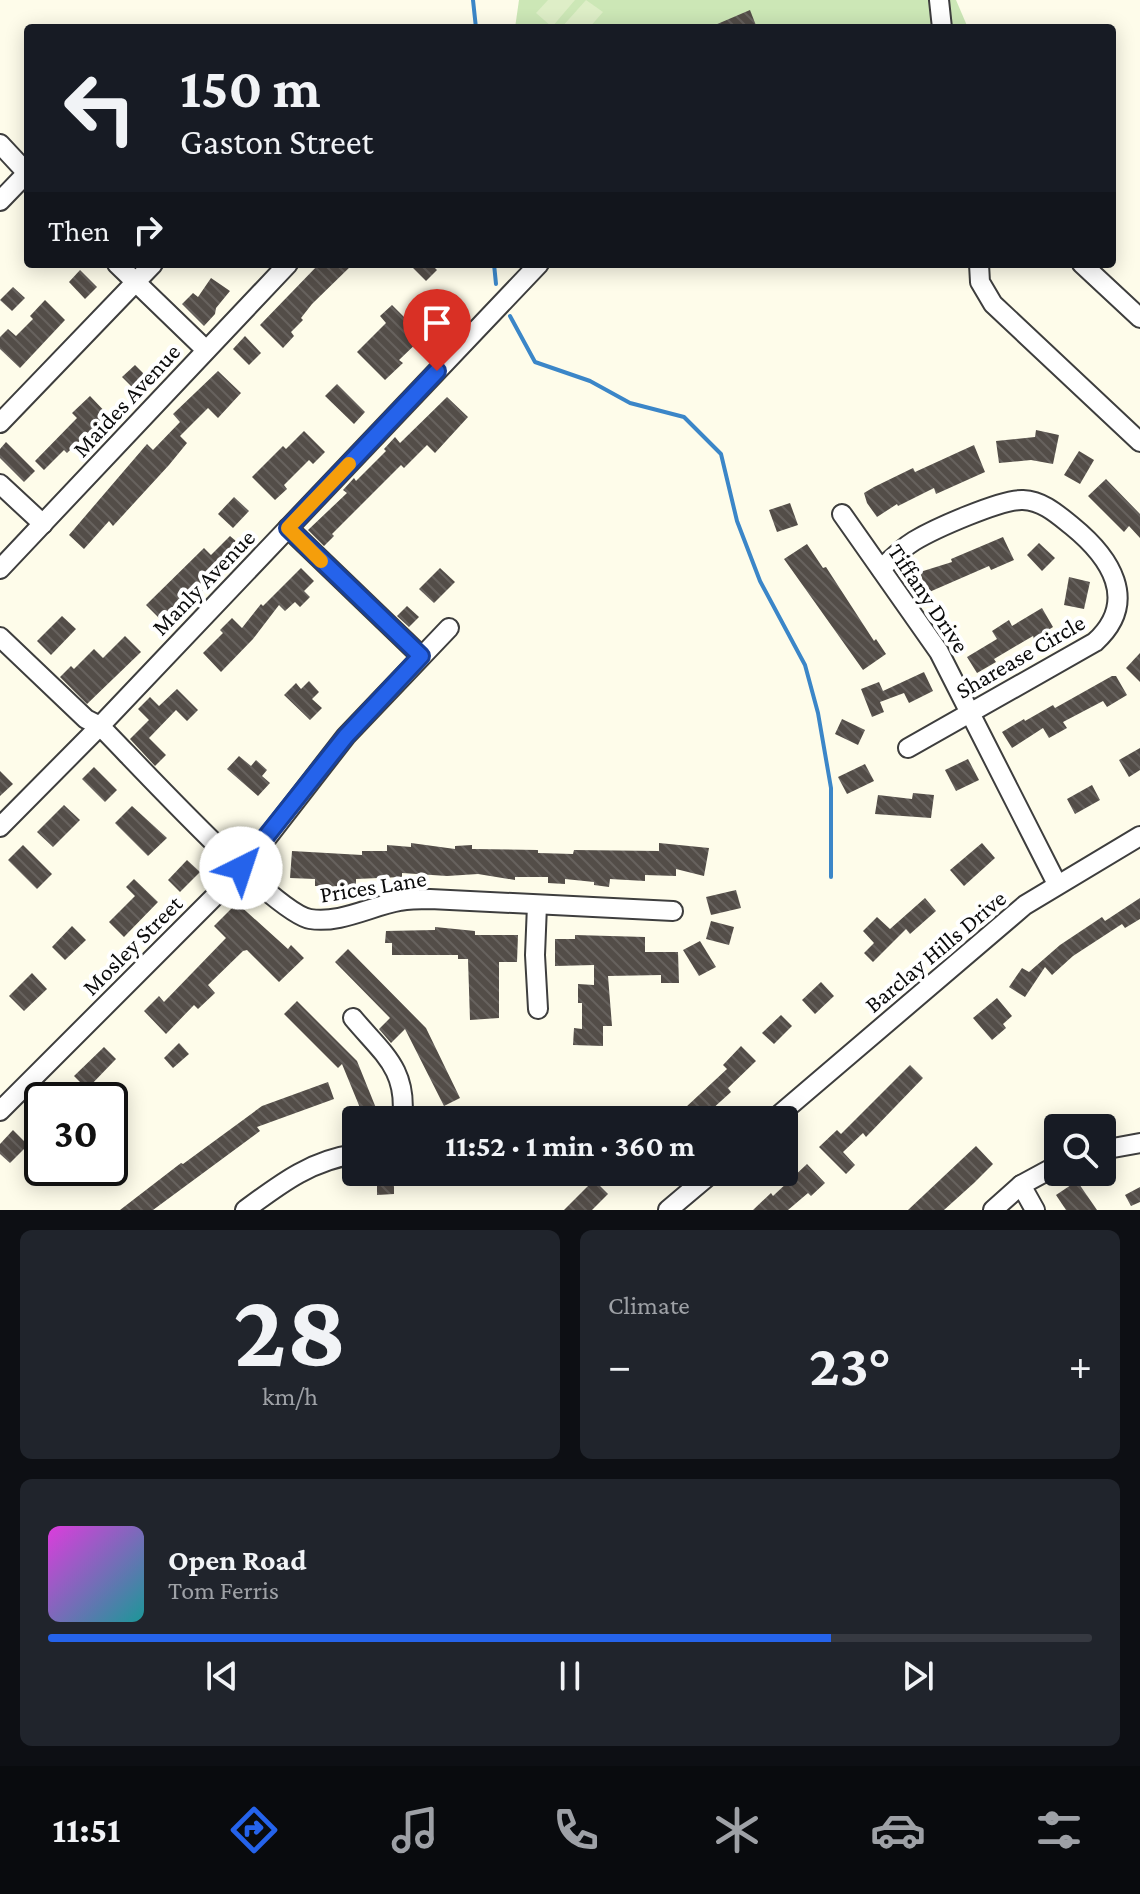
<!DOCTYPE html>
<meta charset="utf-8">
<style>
:root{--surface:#171b24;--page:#20242c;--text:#f1f3f6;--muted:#9ea1a6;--line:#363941;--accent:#2563eb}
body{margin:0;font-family:"Crimson Pro",serif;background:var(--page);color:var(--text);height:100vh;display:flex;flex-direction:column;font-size:30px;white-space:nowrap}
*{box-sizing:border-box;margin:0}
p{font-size:26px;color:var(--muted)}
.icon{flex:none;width:44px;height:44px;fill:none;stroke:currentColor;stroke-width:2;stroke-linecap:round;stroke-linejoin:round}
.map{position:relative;height:1210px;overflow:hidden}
.panel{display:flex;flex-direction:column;gap:20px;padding:20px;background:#0d0f14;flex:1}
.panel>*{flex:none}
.guide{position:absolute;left:24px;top:24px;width:1092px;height:244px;border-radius:8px;box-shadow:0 4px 20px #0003;background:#171b24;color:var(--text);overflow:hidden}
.fabs{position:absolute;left:1044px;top:1114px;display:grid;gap:16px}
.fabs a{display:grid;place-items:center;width:72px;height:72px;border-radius:8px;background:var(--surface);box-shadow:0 4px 20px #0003;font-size:40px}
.speed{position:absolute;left:24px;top:1082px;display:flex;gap:16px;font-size:40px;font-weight:700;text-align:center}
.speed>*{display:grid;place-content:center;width:104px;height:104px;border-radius:50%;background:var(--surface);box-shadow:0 4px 20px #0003;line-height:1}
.speed .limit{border:4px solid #111;border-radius:12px;background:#fff;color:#111}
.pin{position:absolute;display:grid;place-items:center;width:68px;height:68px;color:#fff;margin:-82px -34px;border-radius:50% 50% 50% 0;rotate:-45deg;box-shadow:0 0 8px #0007}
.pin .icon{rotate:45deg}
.me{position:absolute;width:88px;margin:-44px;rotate:41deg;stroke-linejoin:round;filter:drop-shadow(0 0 6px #0008)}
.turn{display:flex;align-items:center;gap:28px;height:168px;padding:0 24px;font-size:36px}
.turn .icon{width:104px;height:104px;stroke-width:2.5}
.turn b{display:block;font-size:56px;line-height:68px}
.then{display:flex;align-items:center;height:76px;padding:0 24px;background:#0003;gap:16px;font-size:30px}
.big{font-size:60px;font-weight:700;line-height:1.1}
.panel .card{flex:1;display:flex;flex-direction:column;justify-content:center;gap:12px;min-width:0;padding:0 28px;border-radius:12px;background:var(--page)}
.panel .dial{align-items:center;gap:0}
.dial b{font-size:104px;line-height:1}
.song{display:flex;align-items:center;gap:24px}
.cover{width:96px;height:96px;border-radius:12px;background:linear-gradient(135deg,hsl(300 70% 55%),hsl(180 70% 35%))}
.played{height:8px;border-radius:4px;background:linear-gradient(90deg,var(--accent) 75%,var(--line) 75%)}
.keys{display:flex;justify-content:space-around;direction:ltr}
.heat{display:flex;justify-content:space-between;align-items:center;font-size:44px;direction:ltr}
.panel .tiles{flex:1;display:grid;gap:20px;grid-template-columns:1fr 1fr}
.card:last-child{grid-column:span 2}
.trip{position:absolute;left:342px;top:1106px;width:456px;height:80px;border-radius:8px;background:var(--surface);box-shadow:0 4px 20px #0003;font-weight:700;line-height:80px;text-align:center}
.tabs{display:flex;height:128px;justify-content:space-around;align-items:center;background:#090b0e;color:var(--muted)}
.tabs .icon{width:56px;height:56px}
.tabs .current{color:var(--accent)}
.tabs b{font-size:36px;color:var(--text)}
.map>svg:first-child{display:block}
</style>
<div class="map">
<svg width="1140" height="1210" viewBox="0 0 1140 1210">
<defs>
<pattern id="building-back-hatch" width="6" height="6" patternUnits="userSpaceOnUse" patternTransform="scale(2)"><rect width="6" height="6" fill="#534d48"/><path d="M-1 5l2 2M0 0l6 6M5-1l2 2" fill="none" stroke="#67625e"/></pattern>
</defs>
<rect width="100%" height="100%" fill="#fefcea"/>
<path fill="#cce7b6" d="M519 0H956L968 28H515Z"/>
<g fill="#deeec7">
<path d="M548 0H575L552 27 536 13Z"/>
<path d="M586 0 603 12 589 28H561Z"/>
</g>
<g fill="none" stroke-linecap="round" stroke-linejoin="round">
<g stroke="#3b86c8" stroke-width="4">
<path d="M473 0 476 28"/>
<path d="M494 264 496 284"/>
<path d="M510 316 535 362 590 381 630 403 684 417 721 454 737 521 760 581 805 665 818 713 831 788V877"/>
</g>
</g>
<g fill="url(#building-back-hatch)">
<path d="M750 10 757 28H708Z"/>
<path d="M319 264H353L312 304 301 318 303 320 291 332 294 336 283 348 260 325Z"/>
<path d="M409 264H431L437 270 426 281Z"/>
<path d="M80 270 97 287 85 299 69 282Z"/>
<path d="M211 278 230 291 216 308 215 314 204 326 182 304 193 293 198 297Z"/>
<path d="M13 287 25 298 12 311 0 300Z"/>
<path d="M45 300 65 320 20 368 0 349V337L8 329 16 336 33 319 30 316Z"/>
<path d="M437 302 448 313 399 360 403 363 385 380 357 352 386 323 380 316 392 305 413 326Z"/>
<path d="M245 336 261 353 249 365 233 349Z"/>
<path d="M135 365 149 379 137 392 122 377Z"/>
<path d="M218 371 241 393 218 418 208 408 180 436 187 443 169 465 113 526 109 521 84 549 69 535 147 444 153 450 180 422 173 414Z"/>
<path d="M337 384 365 412 354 424 325 396Z"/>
<path d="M90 396 112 419 95 436 90 431 67 453 64 450 44 470 35 461 77 418 72 413Z"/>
<path d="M447 397 468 417 435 453 427 445 404 468 401 465 332 534 334 536 324 546 308 530 347 493 343 490 354 478 356 481 386 451 384 449 395 437 400 443Z"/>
<path d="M1036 430 1059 435 1053 464 1031 460 999 463 996 441 1035 437Z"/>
<path d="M304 431 325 452 313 464 309 460 284 485 287 489 275 500 252 477 283 446 286 449Z"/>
<path d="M6 442 35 471 24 482 0 458V449Z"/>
<path d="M974 445 985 472 936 494 934 488 898 506 897 504 877 517 867 503 864 493 874 487 913 468 915 472Z"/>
<path d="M1079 451 1094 460 1080 484 1064 475Z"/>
<path d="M1106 479 1140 514V538L1129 526 1124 532 1088 496Z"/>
<path d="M234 497 249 511 233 528 218 514Z"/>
<path d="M790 503 798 525 777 532 769 510Z"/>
<path d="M230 536 243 547 228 563 225 560 198 586 203 591 192 602 187 597 163 622 146 605 204 548 211 555Z"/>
<path d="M1003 537 1014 560 991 570 989 566 927 593 920 572 952 562 951 559Z"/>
<path d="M1039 543 1055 558 1042 571 1027 555Z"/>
<path d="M807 544 823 568 826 567 874 641 876 639 886 654 863 670 784 559Z"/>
<path d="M301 568 314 581 304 591 310 597 300 607 295 602 285 611 279 605 253 639 221 672 203 653 223 633 220 630 232 618 242 628 261 604 263 606Z"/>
<path d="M440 568 455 582 434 603 419 589Z"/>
<path d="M1069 577 1090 582 1084 609 1064 605Z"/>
<path d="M407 606 419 617 409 627 397 616Z"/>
<path d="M1042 608 1053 627 1034 639 1033 636 994 659 996 662 977 673 967 657 997 639 992 631 1009 620 1012 626Z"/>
<path d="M62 616 76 629 51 655 37 641Z"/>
<path d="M125 636 141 652 87 704 60 677 71 666 74 669 94 649 103 658Z"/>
<path d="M1140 653V682L1126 668Z"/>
<path d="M924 672 933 691 909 703 904 693 880 702 884 712 872 717 861 689 879 682 883 691Z"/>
<path d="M1112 676H1116L1127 695 1107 707 1103 701 1063 722 1067 728 1049 738 1043 728 1012 748 1002 732 1024 719 1025 721 1053 705 1055 708Z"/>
<path d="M309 681 319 692 312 699 322 708 310 720 284 695 296 683 301 689Z"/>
<path d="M177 689 198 710 187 721 176 710 149 738 166 755 155 766 130 739 149 720 138 709 150 697 159 706Z"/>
<path d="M842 719 865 730 858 745 835 734Z"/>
<path d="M1140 748V770L1129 777 1119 760Z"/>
<path d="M239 756 251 766 256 760 267 770 262 776 270 783 258 796 227 769Z"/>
<path d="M968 759 979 780 956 791 945 770Z"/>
<path d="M865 764 874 781 847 794 838 777Z"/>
<path d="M94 767 117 790 105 802 82 779Z"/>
<path d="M0 771 13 784 0 796Z"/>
<path d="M1092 785 1100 800 1075 814 1067 799Z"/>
<path d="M913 793 934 795 931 818 875 814 878 795 912 799Z"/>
<path d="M64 805 80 820 53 847 37 832Z"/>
<path d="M132 806 167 838 148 856 115 823Z"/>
<path d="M411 843 455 849V846L472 845V849L538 850V853L573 854 574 850 659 851V843L709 848 704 876 676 869V876L645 875V881L610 879 609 887 594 885V882L565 879V884L548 883V877H515V880L478 874 447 876 402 873V877L356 879V887L315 886V879L290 878 292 851 362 855V851H387V845L411 847Z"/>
<path d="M982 843 995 858 964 886 950 870Z"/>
<path d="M23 845 52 874 37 889 8 860Z"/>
<path d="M187 860 200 872 180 892 168 880Z"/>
<path d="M134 879 158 902 124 937 109 922 135 896 126 887Z"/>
<path d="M736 890 741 908 711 915 706 897Z"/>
<path d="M925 898 936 911 910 934 906 929 873 962 864 953 874 943 863 931 877 917 890 929Z"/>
<path d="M1140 898V919L1125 928 1122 924 1073 956 1052 975 1045 967 1025 997 1009 987 1022 968 1029 972 1060 945 1102 917 1105 921Z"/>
<path d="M237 903 288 949 291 945 304 958 279 982 247 950 243 951 208 985 215 993 198 1009 194 1005 166 1034 144 1011 159 996 164 1002 226 938 214 926Z"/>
<path d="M711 921 734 927 729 945 706 939Z"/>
<path d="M72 926 86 940 65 960 52 947Z"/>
<path d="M435 927 475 931V935H518L517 962H499V1018L470 1020 468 959H458V955H392V943H385L386 931 435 930Z"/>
<path d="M575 935 645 937V952H678L679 983H661V975L608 976 612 1026H603V1046L573 1045 574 1028 582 1029V1003H578V984L594 985V965L555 966V939H575Z"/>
<path d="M700 941 716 967 699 976 683 950Z"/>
<path d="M348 949 426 1028 460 1098 444 1106 405 1029 391 1043 379 1029 390 1018 335 962Z"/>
<path d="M32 973 47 989 24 1011 9 996Z"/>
<path d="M821 982 834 996 815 1014 802 1000Z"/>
<path d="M997 998 1012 1016 1003 1024 1006 1028 992 1040 973 1018Z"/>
<path d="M297 1001 357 1061 380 1118 365 1120 342 1064 338 1068 284 1014Z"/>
<path d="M781 1015 792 1026 774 1044 762 1033Z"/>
<path d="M179 1043 189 1054 173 1068 164 1058Z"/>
<path d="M741 1046 756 1061 728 1088 731 1092 700 1120H672L727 1069 723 1065Z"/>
<path d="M104 1047 116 1059 87 1089 74 1076Z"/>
<path d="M910 1065 923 1078 866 1137 863 1133 843 1152 855 1165 846 1174 819 1147 837 1130 841 1134Z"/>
<path d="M328 1082 334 1099 257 1127 260 1131 153 1210H120L181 1163 183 1164 262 1106Z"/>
<path d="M42 1093V1122L27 1107Z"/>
<path d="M13 1130 28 1145 10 1163 0 1154V1144Z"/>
<path d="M976 1146 993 1164 974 1183 944 1210H908Z"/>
<path d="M807 1164 825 1183 811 1196 808 1193 788 1210H753L771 1193 773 1196Z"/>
<path d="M377 1175H394V1194L377 1195Z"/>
<path d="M594 1180 608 1194 592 1210H564Z"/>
<path d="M1077 1181 1097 1210H1066L1056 1195Z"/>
<path d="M1140 1187V1202L1131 1206 1125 1195Z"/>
</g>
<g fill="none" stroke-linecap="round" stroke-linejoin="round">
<g stroke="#3e3e3e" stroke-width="22">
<g id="minor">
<path d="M939 0 942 28"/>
<path d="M0 144 28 174"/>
<path d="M0 201 27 173"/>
<path d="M117 264 206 350"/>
<path d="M979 264 980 282 993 304 1140 442"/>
<path d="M1082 264 1140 318"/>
<path d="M0 423 153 264"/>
<path d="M0 484 43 524"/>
<path d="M842 514 939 652 1057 884"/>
<path d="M288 528 421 656"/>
<path d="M0 569 288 264"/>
<path d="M881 569C891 559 901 549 914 541 934 529 1001 499 1023 500 1043 501 1057 514 1072 526 1110 557 1140 601 1095 642L908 748"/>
<path d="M0 637 86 719 100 726C134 760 274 913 310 919 340 924 371 906 400 901 410 899 420 899 430 899L673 911"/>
<path d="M0 827 100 726 539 264"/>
<path d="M537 905 535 955 538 1009"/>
<path d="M353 1018C383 1054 408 1069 402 1120"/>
<path d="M0 1111 218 893 263 843 346 736 449 628"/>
<path d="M773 1120 1025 905 1140 836"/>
<path d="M1102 1150 1140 1143"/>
<path d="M1021 1185 1035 1210"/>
<path d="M245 1210C280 1184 311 1160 356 1154"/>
<path d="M668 1210 713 1172"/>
<path d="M993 1210 1021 1185 1058 1165"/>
</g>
</g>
<use href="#minor" stroke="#fff" stroke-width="18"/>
</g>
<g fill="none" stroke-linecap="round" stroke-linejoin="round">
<g stroke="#184099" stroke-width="20">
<path id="route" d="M241 868 346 736 421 656 288 528 437 371"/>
</g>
<use href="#route" stroke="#2563eb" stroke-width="14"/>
<path stroke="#f59e0b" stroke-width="14" d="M321 561 288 528 349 464"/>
</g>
<g text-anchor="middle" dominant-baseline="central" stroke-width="8" stroke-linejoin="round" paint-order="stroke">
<g font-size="24" fill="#0b0b0b" stroke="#fff">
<text transform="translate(126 400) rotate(-47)">Maides Avenue</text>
<text transform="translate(203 582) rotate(-46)">Manly Avenue</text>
<text transform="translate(929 598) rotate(56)">Tiffany Drive</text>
<text transform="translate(1020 656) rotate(-30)">Sharease Circle</text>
<text transform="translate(373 886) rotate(-9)">Prices Lane</text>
<text transform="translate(132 945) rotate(-45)">Mosley Street</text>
<text transform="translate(935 951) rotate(-40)">Barclay Hills Drive</text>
</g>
</g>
</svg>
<div class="fabs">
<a><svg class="icon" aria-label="search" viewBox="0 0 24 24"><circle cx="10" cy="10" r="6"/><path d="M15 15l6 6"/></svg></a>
</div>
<div class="speed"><div class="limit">30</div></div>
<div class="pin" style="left:437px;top:371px;background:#d93025"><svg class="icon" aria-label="arrive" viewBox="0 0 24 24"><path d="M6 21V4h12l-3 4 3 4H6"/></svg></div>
<svg class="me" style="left:241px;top:868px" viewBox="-20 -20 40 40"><circle r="19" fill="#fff"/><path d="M0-13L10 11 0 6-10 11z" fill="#2563eb"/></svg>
<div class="trip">11:52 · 1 min · 360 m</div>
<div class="guide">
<div class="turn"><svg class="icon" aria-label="left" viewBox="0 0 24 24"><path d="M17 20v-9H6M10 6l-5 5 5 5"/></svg><div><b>150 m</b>Gaston Street</div></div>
<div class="then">Then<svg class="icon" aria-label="right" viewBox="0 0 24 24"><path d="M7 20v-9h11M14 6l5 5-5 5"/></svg></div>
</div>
</div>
<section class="panel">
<div class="tiles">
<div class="card dial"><b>28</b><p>km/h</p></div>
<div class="card"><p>Climate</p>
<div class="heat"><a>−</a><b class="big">23°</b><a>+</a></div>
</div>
<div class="card">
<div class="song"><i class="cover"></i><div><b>Open Road</b><p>Tom Ferris</p></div></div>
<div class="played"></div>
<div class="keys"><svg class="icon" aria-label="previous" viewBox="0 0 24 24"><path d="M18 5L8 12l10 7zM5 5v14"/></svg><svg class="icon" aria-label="pause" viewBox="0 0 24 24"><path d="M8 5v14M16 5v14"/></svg><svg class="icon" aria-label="next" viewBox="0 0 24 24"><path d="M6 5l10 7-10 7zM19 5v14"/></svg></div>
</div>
</div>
</section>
<nav class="tabs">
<b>11:51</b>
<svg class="icon current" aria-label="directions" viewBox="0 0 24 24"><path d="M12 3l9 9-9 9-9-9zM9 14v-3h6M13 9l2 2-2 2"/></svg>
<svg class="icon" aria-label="music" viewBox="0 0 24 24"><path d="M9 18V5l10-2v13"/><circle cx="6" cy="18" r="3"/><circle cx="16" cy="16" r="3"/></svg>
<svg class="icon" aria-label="phone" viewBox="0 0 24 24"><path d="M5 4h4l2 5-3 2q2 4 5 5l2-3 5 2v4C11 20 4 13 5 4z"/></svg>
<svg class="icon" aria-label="climate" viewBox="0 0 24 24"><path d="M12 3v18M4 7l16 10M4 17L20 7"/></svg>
<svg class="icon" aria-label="car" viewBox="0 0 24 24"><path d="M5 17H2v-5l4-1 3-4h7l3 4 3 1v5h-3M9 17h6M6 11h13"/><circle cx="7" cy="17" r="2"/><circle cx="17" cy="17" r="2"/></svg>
<svg class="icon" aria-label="filters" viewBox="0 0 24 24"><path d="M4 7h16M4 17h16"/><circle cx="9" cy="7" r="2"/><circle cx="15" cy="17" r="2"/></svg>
</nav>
